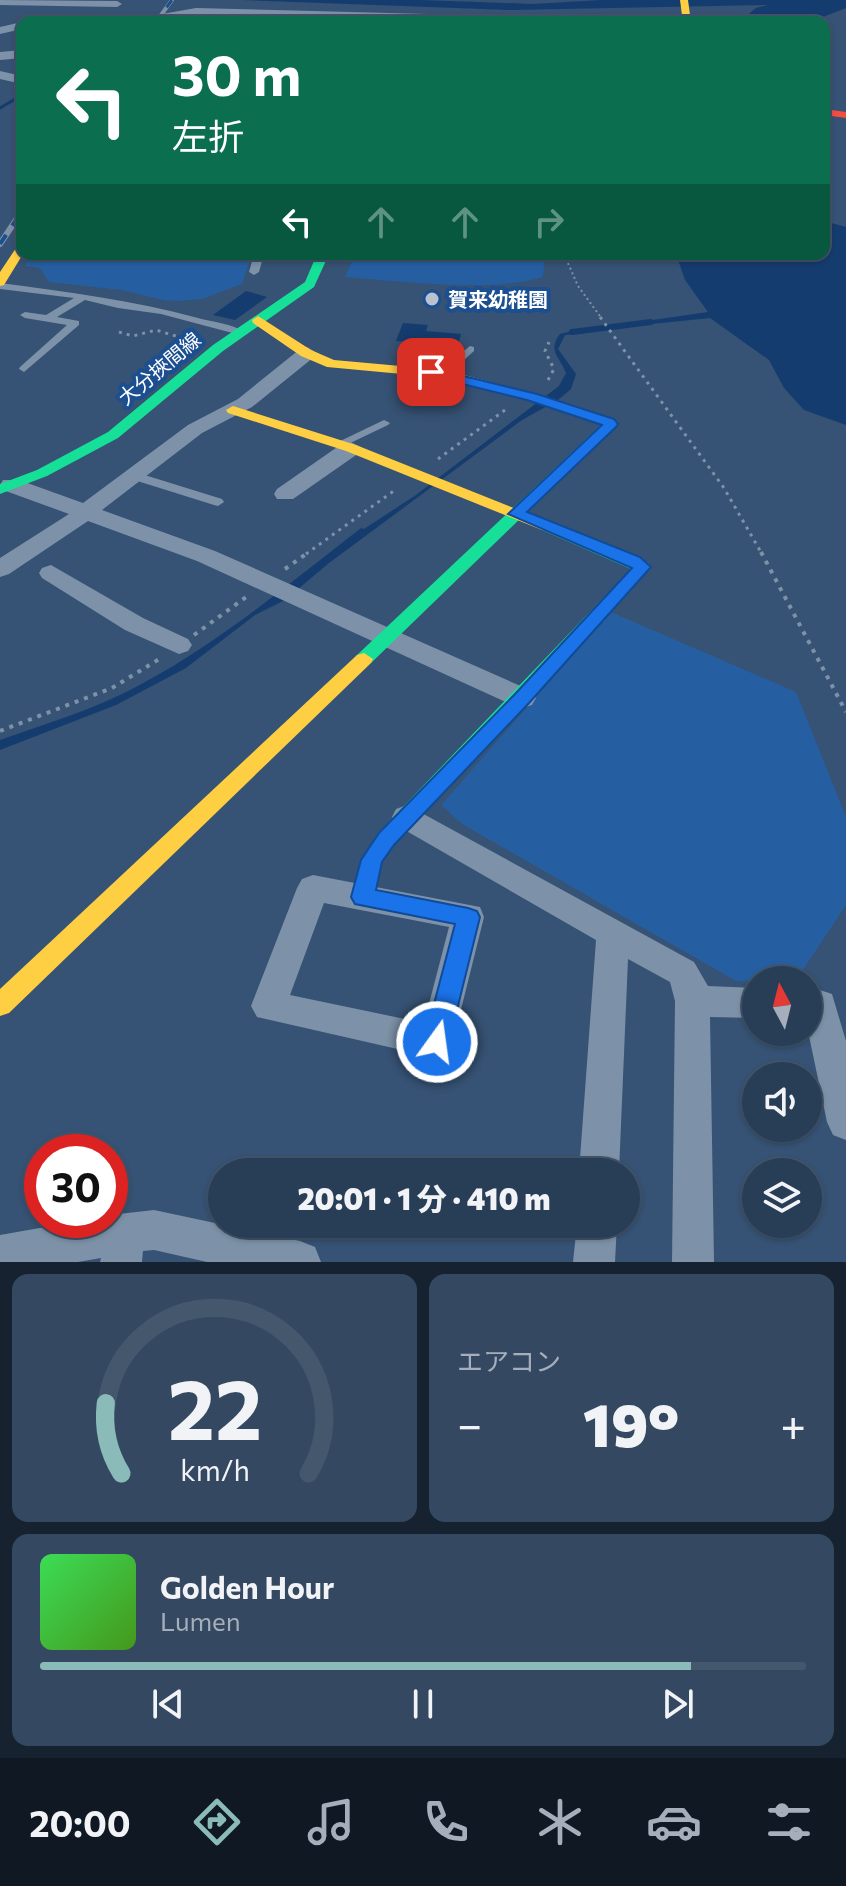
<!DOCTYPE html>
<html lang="ja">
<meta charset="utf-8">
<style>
:root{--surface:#283e57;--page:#344961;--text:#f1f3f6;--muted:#a5aeba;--line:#44576d;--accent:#8bbbb9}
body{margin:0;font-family:Commissioner,"Noto Sans JP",sans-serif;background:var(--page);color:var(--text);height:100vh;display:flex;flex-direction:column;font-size:30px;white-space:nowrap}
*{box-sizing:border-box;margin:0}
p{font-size:26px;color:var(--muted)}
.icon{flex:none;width:44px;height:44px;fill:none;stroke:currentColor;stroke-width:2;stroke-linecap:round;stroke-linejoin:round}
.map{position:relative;height:1262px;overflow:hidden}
.drawer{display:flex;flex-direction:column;gap:12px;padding:12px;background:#162230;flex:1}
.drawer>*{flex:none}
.banner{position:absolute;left:16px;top:16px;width:814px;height:244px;border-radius:16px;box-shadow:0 2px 6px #0004,0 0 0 2px var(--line);background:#0b6e4f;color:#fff;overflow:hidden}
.needle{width:52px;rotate:353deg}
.tools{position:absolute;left:742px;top:966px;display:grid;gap:16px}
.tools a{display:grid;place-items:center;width:80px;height:80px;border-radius:50%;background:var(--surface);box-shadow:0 2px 6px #0004,0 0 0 2px var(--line);font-size:40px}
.speed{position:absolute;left:24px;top:1134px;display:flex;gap:16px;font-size:40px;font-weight:700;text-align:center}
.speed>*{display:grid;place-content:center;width:104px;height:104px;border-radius:50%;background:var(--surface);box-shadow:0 2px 6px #0004,0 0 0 2px var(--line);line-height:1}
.speed .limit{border:12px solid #d22;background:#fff;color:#111}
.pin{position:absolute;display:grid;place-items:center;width:68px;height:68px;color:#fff;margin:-34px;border-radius:16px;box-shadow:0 4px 12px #0006}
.me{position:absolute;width:88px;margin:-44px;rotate:14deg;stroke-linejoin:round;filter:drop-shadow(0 0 6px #0008)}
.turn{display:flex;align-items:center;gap:28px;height:168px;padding:0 24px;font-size:36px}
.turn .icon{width:104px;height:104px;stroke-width:2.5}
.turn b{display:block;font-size:56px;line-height:68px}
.lanes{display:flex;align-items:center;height:76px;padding:0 24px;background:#0003;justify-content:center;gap:40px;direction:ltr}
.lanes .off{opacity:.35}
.big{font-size:60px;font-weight:800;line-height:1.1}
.drawer .widget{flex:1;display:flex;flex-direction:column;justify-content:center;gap:12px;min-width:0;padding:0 28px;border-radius:16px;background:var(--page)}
.drawer .dial{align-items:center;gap:0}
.dial svg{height:208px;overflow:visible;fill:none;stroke:var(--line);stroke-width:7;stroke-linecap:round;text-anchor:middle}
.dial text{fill:var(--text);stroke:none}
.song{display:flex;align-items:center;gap:24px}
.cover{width:96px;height:96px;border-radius:12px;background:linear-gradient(135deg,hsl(130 70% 55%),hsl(100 70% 35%))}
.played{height:8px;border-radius:4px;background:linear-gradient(90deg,var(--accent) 85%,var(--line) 85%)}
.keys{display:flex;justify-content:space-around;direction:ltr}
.heat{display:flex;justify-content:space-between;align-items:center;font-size:44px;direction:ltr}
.drawer .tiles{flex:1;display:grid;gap:12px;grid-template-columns:1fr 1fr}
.widget:last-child{grid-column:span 2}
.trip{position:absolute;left:208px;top:1158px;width:432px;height:80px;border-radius:40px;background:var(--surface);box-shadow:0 2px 6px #0004,0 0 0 2px var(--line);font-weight:800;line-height:80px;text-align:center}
.tabs{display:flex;height:128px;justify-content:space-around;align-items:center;background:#101923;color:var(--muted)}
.tabs .icon{width:56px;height:56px}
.tabs .current{color:var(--accent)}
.tabs b{font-size:36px;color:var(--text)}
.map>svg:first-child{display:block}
</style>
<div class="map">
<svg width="846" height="1262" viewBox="0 0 846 1262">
<rect width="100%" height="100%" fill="#365274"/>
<g fill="#265fa1">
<path d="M30 254H252L242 284 202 299 179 301 163 300 122 290 49 282 40 268 25 266Z"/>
<path d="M355 254H545L543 277C494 293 398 281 345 277Z"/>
<path d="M611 612 796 692 846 817V905L796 980 736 981 462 824 441 805Z"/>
</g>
<g fill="#153c6e">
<path d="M241 0H421L533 4 601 0H846V8L810 22H739L756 8 768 5 511 10Z"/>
<path d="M824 221 846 227V425L804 410 784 388 769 360 710 318 642 325 639 322 708 312 685 280 676 254H824Z"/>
<path d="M246 291 267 297 235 320 213 315Z"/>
<path d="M403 323 428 325 426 331 461 334 458 346 396 341Z"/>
<path d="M580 329 583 333 565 335 558 349 576 374 571 389 558 400 522 420 329 563 285 600 255 615 186 668 116 705 0 750V740C40 726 82 713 120 695 208 652 285 587 361 528L364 529 416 495 559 386 566 373C560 357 547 351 560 334Z"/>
</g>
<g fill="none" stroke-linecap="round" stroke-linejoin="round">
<path stroke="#153c6e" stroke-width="3" d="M0 108 22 95"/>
<path stroke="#153c6e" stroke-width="6" d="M572 332 651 322"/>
<path stroke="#7d92a8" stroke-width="2" stroke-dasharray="2 3" stroke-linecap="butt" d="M564 254 578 286 602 319"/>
<g stroke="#7d92a8" stroke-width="3" stroke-dasharray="3 5" stroke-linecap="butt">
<path d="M600 317 724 488 762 554"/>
<path d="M119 332 133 336 156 330 192 341"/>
<path d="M548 380 554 369 545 351 549 342"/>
<path d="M438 459 505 410"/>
<path d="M306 554 395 490"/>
</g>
<g stroke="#7d92a8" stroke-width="4" stroke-dasharray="4 6" stroke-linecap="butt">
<path d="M761 552 846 712"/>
<path d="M285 569 309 552"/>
<path d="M194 635 249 595"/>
<path d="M0 731 112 688 161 658"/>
</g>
<g fill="#7d92a8" fill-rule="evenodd">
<path d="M254 254H264L259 272 254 275 249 272Z"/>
<path d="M0 283C67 292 133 300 198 318 213 322 232 324 245 332L240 335 161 314 118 308 85 300 57 317 79 321V325L24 372 19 369 20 367 67 325 25 318 20 315 25 312 46 315 74 298 0 289Z"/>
<path d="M470 346 474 347V351L446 376H438V372Z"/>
<path d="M384 420 390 423 388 425 344 446H336L334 444Z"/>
<path d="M135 472 222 499 224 502 218 506 214 505 131 479 129 476 131 473Z"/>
</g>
<g fill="#7d92a8" fill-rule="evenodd">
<path d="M0 0 117 1 122 4 117 7 0 5Z"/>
<path d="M196 8 467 15H686L692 18 686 21H467L196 14 145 22H116Z"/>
<path d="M32 19 52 22H26Z"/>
<path d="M22 22V29L0 34V27Z"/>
<path d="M22 50V58L0 60V52Z"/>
<path d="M0 71 22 76V84L0 79Z"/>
<path d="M307 347 317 353 314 357 252 407 202 433 102 510 215 551 532 691 536 698 532 705 522 708 512 705 197 561 88 521 9 574 0 577V558L69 514 3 490 0 485 3 480H19L83 503 188 425 238 399 300 349Z"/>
<path d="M351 442 362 448 359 453 293 499H277L274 494 277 489 343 443Z"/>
<path d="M51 565 143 618 188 639 192 645 188 651 179 654 125 630 42 578 39 573 42 568Z"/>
<path d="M407 805 694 962 708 986 756 988V1018L710 1017 714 1262H672L675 1001 670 982 628 959 619 1172H579L596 940 396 825 392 817 396 809Z"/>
<path d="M313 875 480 907 484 917 450 1054 437 1058 257 1017 251 1006 297 888 302 879ZM324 903 449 927 424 1023 290 995Z"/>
<path d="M820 990 832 994 846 1041V1140L833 1135 827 1122 808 1031V994Z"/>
<path d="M154 1210 300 1241 315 1247 321 1262H207L154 1250 143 1251 142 1262H100L101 1258 78 1262H0V1235L85 1220H110V1215Z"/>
<path d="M577 1224H617L615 1262H573Z"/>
</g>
<g fill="#16e098" fill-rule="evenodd">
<path d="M317 254H329L314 287 223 351 118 438 47 476 0 494V484L37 470 108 432 213 345 305 282Z"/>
<path d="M532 393 618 424 371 663H357L355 659 357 655 601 425 527 400 525 397Z"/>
<path d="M548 522 648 563 650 567 394 845 382 862 371 903 363 906 355 903 352 897 361 860 378 833 631 569 542 530 540 527 542 524Z"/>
</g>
<g fill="#ffcf43" fill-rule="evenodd">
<path d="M680 0H688L690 15 687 22H679L682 15Z"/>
<path d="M22 244 23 254 4 285 0 286V272L18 245Z"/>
<path d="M258 316 311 350 334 360 445 370 537 394 539 397 532 401 445 378 327 367 301 356 253 323 252 320Z"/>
<path d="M233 406 356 445 554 524 556 527 554 530H542L346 451 228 413 226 410Z"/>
<path d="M364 653 373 659 371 663 9 1013 0 1016V989L357 655Z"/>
</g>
<path fill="#f24e42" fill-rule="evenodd" d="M824 109 846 112V118L824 115Z"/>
<g stroke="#7e92a7" stroke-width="4">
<path id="rail-far1" d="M156 22 172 0"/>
</g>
<g stroke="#7e92a7" stroke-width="6">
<path id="rail" d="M0 244 22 211"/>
</g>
<use href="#rail-far1" stroke="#1b4f8f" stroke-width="3" stroke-dasharray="9" stroke-linecap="butt"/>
<use href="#rail" stroke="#1b4f8f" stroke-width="4" stroke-dasharray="11" stroke-linecap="butt"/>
</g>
<path fill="#1a73e8" stroke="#114b97" stroke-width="2" d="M431 368 537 394 614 419 618 424 616 427 527 512 640 557 651 567 529 703 394 845 382 862 376 890 468 908 477 911 480 917 449 1042 446 1050 437 1053 428 1050 424 1042 455 924 355 904 351 897 361 860 379 833 515 694 632 568 508 514 602 425 527 400 426 375 424 372Z"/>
<circle fill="#b9c2ce" stroke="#1b4f8f" stroke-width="3" cx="432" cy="299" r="8"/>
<g text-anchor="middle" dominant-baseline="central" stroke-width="8" stroke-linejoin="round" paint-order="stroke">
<g font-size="20" font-weight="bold" fill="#fff" stroke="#1b4f8f" text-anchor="start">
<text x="448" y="299">賀来幼稚園</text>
</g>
<g font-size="20" fill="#fff" stroke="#1b4f8f">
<text transform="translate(159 368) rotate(-40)">大分挾間線</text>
</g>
</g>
</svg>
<div class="tools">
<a><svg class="needle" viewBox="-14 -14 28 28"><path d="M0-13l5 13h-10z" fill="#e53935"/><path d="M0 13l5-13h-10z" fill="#a5aeba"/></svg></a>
<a><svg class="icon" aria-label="sound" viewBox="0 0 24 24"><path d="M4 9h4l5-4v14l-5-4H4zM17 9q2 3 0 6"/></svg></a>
<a><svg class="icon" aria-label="layers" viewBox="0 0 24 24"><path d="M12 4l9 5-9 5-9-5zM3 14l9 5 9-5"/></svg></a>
</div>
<div class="speed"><div class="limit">30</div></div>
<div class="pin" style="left:431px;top:372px;background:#d93025"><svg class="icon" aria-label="arrive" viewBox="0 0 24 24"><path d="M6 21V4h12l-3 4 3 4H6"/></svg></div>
<svg class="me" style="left:437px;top:1042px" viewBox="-20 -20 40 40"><circle r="17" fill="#1a73e8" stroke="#fff" stroke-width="3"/><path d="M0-11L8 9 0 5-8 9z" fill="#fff"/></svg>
<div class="trip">20:01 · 1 分 · 410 m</div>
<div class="banner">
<div class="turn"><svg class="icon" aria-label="left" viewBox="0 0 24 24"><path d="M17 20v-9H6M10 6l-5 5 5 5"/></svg><div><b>30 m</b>左折</div></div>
<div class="lanes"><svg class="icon" aria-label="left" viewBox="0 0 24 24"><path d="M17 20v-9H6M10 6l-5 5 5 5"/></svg><svg class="icon off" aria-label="ahead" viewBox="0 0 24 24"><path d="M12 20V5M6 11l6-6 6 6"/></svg><svg class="icon off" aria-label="ahead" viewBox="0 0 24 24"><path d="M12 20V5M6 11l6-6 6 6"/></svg><svg class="icon off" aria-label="right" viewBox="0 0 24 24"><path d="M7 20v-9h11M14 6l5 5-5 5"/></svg></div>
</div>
</div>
<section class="drawer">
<div class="tiles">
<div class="widget dial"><svg viewBox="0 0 100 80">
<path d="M14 69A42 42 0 1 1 86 69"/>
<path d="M14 69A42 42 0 0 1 8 42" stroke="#8bbbb9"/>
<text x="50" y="56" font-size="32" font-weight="700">22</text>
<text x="50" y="72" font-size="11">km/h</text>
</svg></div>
<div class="widget"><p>エアコン</p>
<div class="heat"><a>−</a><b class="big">19°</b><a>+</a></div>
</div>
<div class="widget">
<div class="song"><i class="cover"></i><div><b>Golden Hour</b><p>Lumen</p></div></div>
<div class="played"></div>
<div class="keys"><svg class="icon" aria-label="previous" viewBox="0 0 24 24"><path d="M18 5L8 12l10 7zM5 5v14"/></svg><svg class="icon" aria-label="pause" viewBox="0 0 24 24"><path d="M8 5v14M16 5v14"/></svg><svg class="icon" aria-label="next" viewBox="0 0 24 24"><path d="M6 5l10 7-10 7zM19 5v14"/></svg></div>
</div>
</div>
</section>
<nav class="tabs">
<b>20:00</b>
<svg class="icon current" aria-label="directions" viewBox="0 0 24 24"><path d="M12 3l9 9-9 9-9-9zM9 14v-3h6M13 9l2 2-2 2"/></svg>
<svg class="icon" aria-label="music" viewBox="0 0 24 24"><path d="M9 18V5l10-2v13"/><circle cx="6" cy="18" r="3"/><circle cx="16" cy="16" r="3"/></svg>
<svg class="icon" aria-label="phone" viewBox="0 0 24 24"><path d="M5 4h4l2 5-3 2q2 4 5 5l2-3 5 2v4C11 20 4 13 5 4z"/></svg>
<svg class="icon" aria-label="climate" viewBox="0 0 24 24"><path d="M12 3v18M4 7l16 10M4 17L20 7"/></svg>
<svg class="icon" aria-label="car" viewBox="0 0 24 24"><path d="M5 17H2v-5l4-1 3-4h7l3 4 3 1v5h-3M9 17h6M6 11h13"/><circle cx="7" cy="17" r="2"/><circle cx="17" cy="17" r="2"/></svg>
<svg class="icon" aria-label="filters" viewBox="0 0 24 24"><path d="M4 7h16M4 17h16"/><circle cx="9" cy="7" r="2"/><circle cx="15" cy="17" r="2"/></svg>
</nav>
